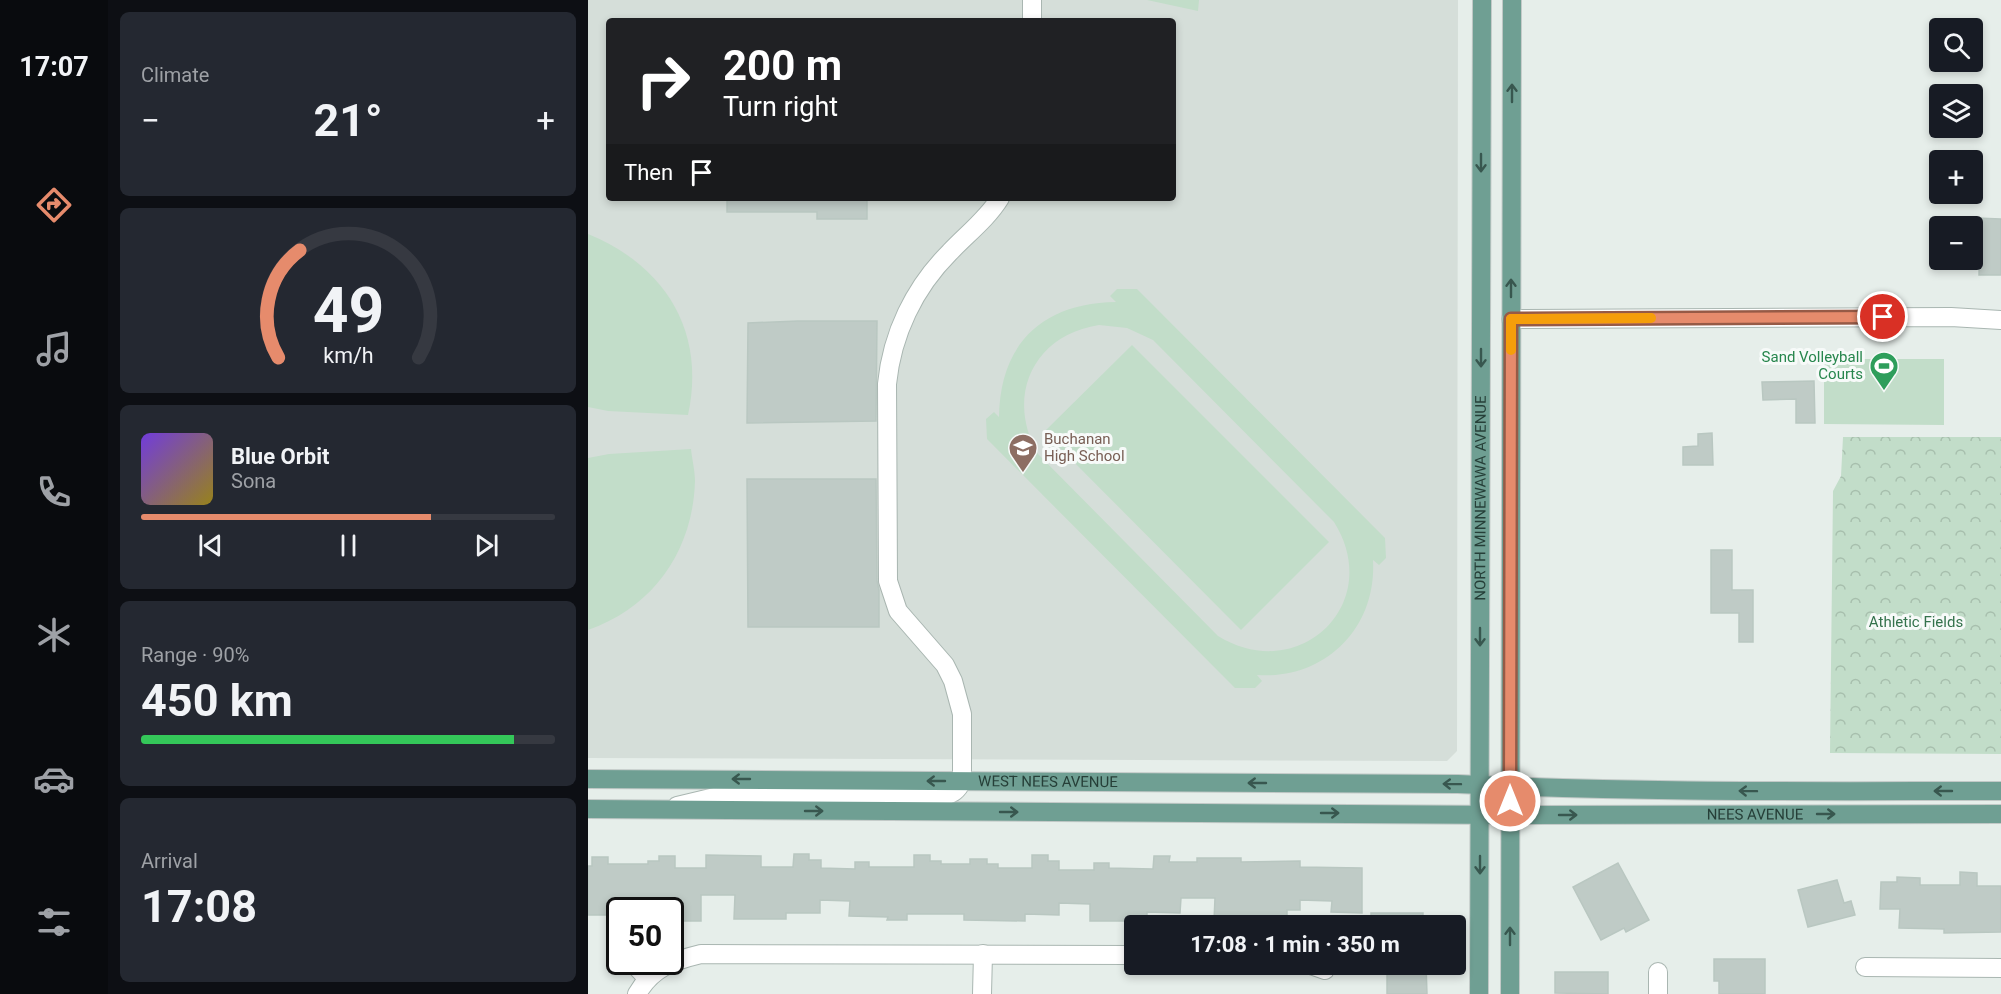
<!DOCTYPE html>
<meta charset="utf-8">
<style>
:root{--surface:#171b24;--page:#242831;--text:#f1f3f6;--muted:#9ea1a6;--line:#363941;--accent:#e68b6c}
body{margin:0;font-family:Roboto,sans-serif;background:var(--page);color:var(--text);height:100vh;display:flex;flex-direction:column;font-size:22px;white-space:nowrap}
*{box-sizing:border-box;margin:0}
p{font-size:20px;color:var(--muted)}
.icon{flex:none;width:33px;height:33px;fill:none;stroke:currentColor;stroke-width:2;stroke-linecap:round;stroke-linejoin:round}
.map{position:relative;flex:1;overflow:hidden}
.drawer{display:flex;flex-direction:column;gap:12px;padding:12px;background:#0d0f14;width:480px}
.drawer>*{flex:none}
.top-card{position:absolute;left:18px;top:18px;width:570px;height:183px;border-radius:6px;box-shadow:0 3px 9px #0003;background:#202124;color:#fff;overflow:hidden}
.controls{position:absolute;left:1341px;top:18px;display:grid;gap:12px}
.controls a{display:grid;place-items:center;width:54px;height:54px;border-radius:6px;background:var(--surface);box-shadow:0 3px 9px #0003;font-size:30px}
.speed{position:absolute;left:18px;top:897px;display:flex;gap:12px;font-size:30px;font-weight:700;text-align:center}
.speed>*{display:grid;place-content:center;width:78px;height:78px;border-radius:50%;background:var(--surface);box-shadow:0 3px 9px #0003;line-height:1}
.speed .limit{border:3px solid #111;border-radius:9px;background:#fff;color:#111}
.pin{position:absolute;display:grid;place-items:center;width:51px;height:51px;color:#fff;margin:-26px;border:3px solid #fff;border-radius:50%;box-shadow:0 2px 6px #0007}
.me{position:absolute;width:66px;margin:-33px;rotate:0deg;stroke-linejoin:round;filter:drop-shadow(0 0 4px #0008)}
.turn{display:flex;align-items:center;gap:21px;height:126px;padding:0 18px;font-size:27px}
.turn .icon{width:78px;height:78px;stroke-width:2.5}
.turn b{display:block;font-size:42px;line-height:51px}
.then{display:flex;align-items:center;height:57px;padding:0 18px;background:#0003;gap:12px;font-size:22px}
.big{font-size:45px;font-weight:700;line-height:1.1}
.drawer .card{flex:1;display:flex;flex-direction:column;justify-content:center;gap:9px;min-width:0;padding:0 21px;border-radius:9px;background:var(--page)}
.drawer .dial{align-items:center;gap:0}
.dial svg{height:156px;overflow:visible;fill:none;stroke:var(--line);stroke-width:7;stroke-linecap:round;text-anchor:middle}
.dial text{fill:var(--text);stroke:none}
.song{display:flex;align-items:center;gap:18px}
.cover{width:72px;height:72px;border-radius:9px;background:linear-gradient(135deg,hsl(260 70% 55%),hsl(50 70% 35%))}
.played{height:6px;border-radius:3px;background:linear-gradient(90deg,var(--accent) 70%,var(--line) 70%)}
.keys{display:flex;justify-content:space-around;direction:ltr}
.heat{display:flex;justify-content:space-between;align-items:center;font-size:33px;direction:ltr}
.charge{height:9px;border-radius:4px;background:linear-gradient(90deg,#34c759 90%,var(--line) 0)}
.trip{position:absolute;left:536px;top:915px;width:342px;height:60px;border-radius:6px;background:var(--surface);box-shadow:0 3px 9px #0003;font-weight:700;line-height:60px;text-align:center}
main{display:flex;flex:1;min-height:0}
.dock{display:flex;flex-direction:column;width:108px;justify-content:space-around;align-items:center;background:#090b0e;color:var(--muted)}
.dock .icon{width:42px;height:42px}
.dock .active{color:var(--accent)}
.dock b{font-size:27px;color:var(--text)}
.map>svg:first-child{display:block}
</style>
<main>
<nav class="dock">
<b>17:07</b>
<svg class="icon active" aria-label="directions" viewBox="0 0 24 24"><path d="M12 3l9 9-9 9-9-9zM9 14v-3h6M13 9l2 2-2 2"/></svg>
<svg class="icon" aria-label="music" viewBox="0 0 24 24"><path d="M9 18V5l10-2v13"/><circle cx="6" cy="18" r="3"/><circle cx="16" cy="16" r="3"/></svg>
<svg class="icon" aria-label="phone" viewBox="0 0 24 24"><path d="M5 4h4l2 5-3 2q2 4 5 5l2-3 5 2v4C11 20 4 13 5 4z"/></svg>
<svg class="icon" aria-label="climate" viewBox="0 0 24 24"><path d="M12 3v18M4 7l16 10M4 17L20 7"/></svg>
<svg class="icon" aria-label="car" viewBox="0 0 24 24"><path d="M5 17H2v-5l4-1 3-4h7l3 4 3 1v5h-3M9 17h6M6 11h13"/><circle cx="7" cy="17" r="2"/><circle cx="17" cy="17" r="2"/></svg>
<svg class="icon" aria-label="filters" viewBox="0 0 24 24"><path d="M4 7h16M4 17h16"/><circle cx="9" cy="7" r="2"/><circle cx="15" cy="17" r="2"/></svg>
</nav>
<section class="drawer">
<div class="card"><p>Climate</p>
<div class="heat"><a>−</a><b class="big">21°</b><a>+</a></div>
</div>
<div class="card dial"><svg viewBox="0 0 100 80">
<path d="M14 69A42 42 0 1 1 86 69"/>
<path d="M14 69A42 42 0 0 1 25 14" stroke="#e68b6c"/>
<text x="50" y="56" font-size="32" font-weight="700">49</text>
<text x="50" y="72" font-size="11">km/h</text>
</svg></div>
<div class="card">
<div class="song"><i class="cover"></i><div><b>Blue Orbit</b><p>Sona</p></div></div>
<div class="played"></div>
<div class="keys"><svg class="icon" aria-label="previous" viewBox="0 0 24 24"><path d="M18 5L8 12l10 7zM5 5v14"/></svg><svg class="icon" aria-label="pause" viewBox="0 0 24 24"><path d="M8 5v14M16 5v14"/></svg><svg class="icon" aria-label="next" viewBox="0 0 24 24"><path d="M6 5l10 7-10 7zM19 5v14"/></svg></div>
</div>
<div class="card"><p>Range · 90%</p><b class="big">450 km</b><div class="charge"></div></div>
<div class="card"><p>Arrival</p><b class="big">17:08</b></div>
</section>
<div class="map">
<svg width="1413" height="994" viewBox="0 0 1413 994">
<defs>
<pattern id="park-crowns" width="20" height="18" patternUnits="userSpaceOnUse" patternTransform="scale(1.5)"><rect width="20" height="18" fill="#c2ddc9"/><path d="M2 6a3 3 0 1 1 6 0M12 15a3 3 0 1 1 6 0" fill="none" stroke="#a7bfad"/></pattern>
</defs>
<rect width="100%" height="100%" fill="#e6eeea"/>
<path fill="#d5ded9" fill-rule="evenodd" d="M0 0H870L869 751 859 761 0 758ZM21 21H585V198H21Z"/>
<path fill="url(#park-crowns)" d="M1255 437H1413V754L1242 753 1245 491 1253 476Z"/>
<g fill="#c2ddc9" fill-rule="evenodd">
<path d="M559 0H611L610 11Z"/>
<path d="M0 234C78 266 118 332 100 415L20 411 0 407Z"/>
<path d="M529 289H549L797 538 798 558 791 565 785 560C789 628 737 680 669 675L674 681 667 688H647L399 439 398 419 406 412 411 417C412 343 455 303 528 302L522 296ZM511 325 539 328 565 340 746 522C797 603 712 686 630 636L450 454C417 397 445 335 511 325Z"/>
<path d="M544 345 741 542 653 630 456 432Z"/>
<path d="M1236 359H1356V425L1236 424Z"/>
<path d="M103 449C104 459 107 471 107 481 105 550 66 607 0 630V458L21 454Z"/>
</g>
<g fill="#bfcbc6" stroke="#b9c7c1" stroke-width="1.5">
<path d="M139 198H279V219H229V212H139Z"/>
<path d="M1388 218 1413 219V275H1391L1392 237H1388Z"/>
<path d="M210 321H289L288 421 159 423 160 323Z"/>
<path d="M1226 381 1227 423H1208V399L1175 400 1174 382Z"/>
<path d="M1124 433 1125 465H1095V447L1110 446V434Z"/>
<path d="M159 479H288L289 581 291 590V627H160Z"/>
<path d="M1123 550H1144V590H1165V642H1151V613H1123Z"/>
<path d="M206 854H221V860H233V868L267 869V862H281V867H326V855H342V861H353V864H382V859H399V864H410V868H444V855H460V861H471V870H506V863H521V868L565 869 566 856H582L581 862H609V858H653V862L712 861V867L774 868V913L743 912 744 901 712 900V910H699V920L626 921 627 898H593L592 913 559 912V921H502V904L471 903V915L437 914V921L376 920V914H319V920H299L300 917 261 916 262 901 232 900V913H198V919H146L147 895H113V921H94V910H60V898H23V915H0V866H4V857H20V864H60V861H71V856H87V868H118V855L173 856V867H205Z"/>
<path d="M1030 863 1061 920 1038 932 1036 928 1013 940 985 887Z"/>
<path d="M1372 872 1389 873V886H1413V932L1356 933V929L1311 928 1312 909H1292L1293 882H1309V877L1332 878V885H1372Z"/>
<path d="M1249 880 1256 903 1263 901 1267 915 1220 927 1210 890Z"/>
<rect x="783" y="913" width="52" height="13"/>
<path d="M1126 959H1177V994H1131V981H1126Z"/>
<path d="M799 964H838L839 994H799Z"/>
<path d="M967 972H1020V994L967 993Z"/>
</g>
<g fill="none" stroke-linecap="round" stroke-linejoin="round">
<g stroke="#a9b6b1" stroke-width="20">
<g id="minor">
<path d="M444 0V21"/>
<path d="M923 319 1363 317 1413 320"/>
<path d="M89 806 131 796H355C365 794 370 790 374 781V714L365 681 357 665 310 611 300 581 299 384C304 334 326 288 362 252 379 234 399 219 412 198"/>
<path d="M44 962 59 978"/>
<path d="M720 964 737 970"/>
<path d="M1277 967 1413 968"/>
<path d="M49 994C64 968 84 961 113 954L546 955"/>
<path d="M394 994 395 954"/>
<path d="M1070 994V972"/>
</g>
</g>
<g stroke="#c2c9c7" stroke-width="20">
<g id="major">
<path id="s1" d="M0 779 870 784C1051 793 1232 791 1413 791"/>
<path id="s2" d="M0 809 922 815 1413 814"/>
<path id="s3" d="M891 994 894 0"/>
<path d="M922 994 924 0"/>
</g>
</g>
<use href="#minor" stroke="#fff" stroke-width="18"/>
<use href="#major" stroke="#6f9f93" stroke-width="18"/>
</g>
<defs><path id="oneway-shaft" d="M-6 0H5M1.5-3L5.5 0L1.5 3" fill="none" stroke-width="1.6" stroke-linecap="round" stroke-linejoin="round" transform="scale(1.5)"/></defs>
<g stroke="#38574f">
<use href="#oneway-shaft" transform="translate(924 93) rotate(-90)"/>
<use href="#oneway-shaft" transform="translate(893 163) rotate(90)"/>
<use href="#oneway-shaft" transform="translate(923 288) rotate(-90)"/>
<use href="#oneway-shaft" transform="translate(893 358) rotate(90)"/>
<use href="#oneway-shaft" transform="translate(892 637) rotate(90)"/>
<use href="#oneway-shaft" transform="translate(153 779) rotate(-180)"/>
<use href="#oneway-shaft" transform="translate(348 781) rotate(-180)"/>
<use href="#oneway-shaft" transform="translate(669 783) rotate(-180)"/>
<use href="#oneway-shaft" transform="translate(864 784) rotate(-179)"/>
<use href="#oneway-shaft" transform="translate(1160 791) rotate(-179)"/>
<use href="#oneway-shaft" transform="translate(1355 791) rotate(180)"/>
<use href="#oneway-shaft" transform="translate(226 811)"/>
<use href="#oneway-shaft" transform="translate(421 812)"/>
<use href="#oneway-shaft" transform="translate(742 813)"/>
<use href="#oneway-shaft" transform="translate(1238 814)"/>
<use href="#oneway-shaft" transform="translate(980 815)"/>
<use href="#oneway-shaft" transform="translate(892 865) rotate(90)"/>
<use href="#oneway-shaft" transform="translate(922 936) rotate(-90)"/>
</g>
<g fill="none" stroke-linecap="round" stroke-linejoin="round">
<g stroke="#965a46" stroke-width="15">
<path id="route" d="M922 801 923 319 1295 317"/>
</g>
<use href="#route" stroke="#e68b6c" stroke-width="10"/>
<path stroke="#f59e0b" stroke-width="10" d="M923 350V319L1063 318"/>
</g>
<defs>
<g id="stadium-pin" transform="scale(1.5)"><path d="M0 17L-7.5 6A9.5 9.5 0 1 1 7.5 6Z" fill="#2e9e5b" stroke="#f7faf9"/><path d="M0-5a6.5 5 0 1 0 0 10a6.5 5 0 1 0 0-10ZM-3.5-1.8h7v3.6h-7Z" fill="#fff"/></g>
<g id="school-pin" transform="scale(1.5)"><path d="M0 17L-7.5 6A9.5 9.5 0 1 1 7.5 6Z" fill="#8d6e63" stroke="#f7faf9"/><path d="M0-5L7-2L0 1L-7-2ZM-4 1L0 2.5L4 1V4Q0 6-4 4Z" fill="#fff"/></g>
</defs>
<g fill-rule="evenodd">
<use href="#stadium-pin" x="1296" y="366"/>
<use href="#school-pin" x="435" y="448"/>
</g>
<g text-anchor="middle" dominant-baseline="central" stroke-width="6" stroke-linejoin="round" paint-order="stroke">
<g font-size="15" fill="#27864d" stroke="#f7faf9" text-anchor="end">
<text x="1275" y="357">Sand Volleyball<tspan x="1275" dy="17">Courts</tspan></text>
</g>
<g font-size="15" fill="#785e54" stroke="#f7faf9" text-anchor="start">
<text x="456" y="439">Buchanan<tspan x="456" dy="17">High School</tspan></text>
</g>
<g font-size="15" fill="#263f38" stroke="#f7faf9">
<text stroke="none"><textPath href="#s3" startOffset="496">NORTH MINNEWAWA AVENUE</textPath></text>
<text stroke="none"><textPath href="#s1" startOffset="460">WEST NEES AVENUE</textPath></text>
<text stroke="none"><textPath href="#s2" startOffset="1167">NEES AVENUE</textPath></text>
</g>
<g font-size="15" fill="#34724c" stroke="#f7faf9">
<text x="1328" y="622">Athletic Fields</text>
</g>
</g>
</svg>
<div class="controls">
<a><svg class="icon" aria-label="search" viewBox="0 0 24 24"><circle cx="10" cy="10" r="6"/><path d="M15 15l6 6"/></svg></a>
<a><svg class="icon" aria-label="layers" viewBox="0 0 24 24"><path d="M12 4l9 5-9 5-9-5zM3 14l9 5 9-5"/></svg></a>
<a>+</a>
<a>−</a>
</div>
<div class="speed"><div class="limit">50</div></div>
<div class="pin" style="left:1295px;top:317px;background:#d93025"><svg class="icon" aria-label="arrive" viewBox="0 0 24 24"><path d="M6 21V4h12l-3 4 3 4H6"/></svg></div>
<svg class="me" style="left:922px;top:801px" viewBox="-20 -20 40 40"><circle r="17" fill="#e68b6c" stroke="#fff" stroke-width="3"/><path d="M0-11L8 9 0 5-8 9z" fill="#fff"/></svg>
<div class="trip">17:08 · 1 min · 350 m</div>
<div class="top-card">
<div class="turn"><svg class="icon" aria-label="right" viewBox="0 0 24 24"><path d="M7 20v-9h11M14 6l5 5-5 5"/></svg><div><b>200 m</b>Turn right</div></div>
<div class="then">Then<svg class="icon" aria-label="arrive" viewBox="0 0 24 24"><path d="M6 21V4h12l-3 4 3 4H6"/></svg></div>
</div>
</div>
</main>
